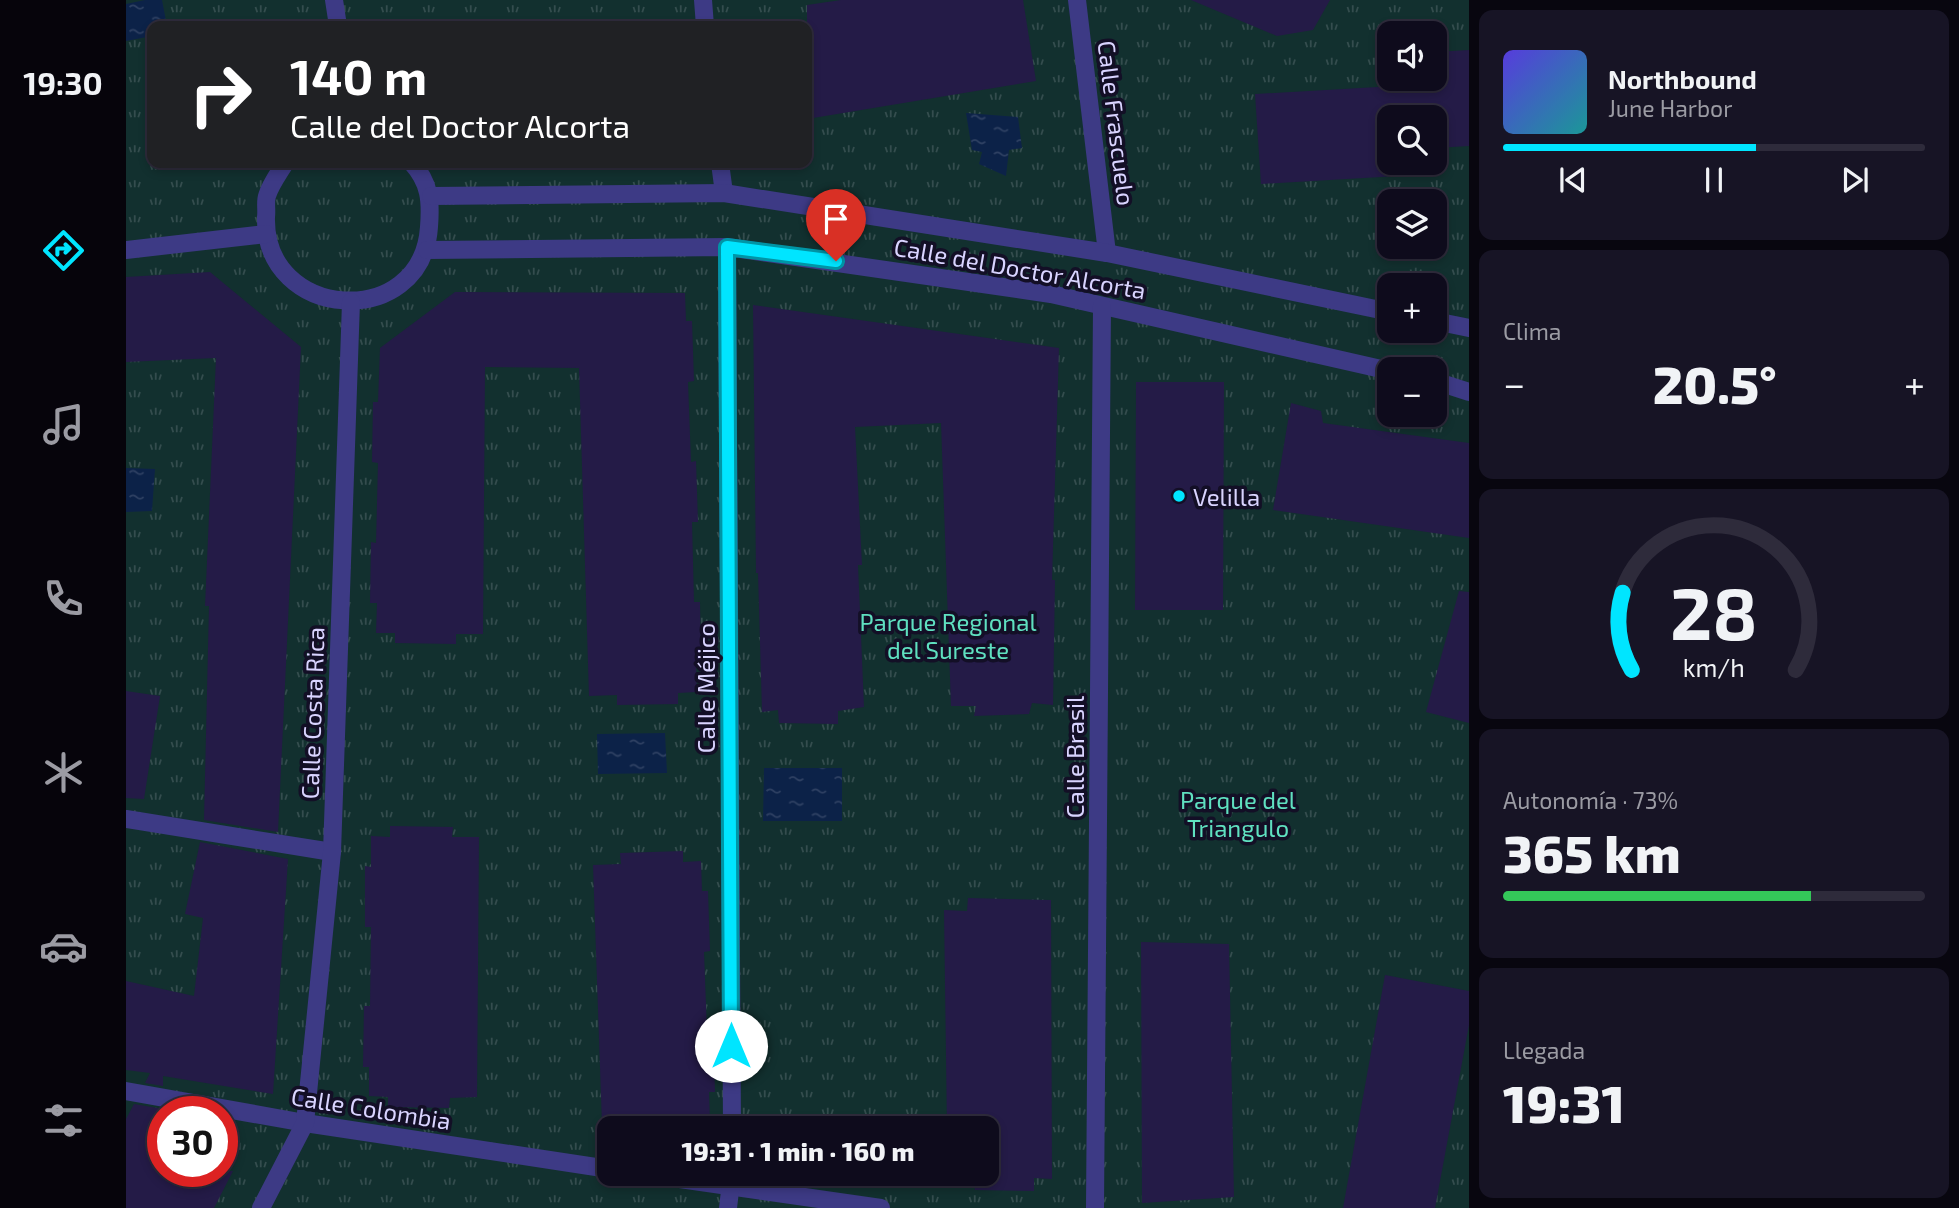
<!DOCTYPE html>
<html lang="es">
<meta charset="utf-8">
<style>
:root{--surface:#0e0b1c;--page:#171425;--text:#f1f3f6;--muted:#9b9ba3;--line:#2e2b3b;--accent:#00e5ff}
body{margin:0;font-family:"Exo 2",sans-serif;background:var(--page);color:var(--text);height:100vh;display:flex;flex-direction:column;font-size:26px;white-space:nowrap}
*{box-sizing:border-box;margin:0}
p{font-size:23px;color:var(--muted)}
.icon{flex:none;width:38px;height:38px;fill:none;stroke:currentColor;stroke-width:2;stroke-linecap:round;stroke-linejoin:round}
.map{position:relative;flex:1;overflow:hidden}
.drawer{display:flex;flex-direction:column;gap:10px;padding:10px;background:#08060f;width:490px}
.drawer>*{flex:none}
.hud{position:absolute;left:21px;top:21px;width:665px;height:147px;border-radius:14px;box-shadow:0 4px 10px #0003,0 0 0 2px var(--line);background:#202124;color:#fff;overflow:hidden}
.buttons{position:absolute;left:1251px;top:21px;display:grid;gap:14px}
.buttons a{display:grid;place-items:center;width:70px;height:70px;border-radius:14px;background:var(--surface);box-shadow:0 4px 10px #0003,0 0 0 2px var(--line);font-size:35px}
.speed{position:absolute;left:21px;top:1096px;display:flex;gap:14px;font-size:35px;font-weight:700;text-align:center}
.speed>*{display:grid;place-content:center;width:91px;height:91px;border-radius:50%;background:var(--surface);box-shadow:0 4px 10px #0003,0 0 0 2px var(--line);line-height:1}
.speed .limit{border:10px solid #d22;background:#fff;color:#111}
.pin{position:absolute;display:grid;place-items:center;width:60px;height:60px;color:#fff;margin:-72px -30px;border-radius:50% 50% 50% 0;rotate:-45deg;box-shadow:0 0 7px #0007}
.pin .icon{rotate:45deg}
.me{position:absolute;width:77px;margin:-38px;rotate:0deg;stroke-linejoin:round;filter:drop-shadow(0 0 5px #0008)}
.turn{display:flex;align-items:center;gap:24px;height:147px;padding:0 28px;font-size:32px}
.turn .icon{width:91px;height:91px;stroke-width:2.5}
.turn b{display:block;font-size:49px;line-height:60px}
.big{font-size:52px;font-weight:800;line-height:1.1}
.drawer .card{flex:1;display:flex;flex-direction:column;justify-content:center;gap:10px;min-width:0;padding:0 24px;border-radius:14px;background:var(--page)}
.drawer .dial{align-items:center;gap:0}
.dial svg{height:182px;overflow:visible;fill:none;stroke:var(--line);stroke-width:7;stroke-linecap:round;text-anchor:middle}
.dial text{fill:var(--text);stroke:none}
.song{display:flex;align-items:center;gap:21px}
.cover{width:84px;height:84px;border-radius:10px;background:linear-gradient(135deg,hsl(250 70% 55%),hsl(180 70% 35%))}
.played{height:7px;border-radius:4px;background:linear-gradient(90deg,var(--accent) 60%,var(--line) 60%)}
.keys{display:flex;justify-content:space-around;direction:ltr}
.heat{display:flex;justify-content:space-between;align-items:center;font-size:38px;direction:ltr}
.charge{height:10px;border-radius:5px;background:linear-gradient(90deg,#34c759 73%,var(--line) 0)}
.trip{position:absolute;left:471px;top:1116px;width:402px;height:70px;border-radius:14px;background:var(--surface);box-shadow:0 4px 10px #0003,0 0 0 2px var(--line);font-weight:800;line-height:70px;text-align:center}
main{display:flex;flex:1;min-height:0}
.menu{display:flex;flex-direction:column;width:126px;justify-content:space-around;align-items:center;background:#06040b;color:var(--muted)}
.menu .icon{width:49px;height:49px}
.menu .on{color:var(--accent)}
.menu b{font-size:32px;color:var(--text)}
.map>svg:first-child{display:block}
</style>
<main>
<nav class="menu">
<b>19:30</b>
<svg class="icon on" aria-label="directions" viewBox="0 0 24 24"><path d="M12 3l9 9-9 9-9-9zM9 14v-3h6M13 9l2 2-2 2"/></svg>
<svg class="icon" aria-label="music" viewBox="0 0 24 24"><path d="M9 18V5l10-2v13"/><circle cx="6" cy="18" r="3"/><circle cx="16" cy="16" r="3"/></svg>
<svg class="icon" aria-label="phone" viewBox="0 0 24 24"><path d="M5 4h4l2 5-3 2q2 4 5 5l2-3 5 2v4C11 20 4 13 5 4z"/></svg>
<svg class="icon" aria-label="climate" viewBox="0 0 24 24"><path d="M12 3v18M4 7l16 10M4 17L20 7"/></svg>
<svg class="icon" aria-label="car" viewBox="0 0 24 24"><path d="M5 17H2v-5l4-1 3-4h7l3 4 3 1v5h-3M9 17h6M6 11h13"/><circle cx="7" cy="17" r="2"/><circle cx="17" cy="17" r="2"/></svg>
<svg class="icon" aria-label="filters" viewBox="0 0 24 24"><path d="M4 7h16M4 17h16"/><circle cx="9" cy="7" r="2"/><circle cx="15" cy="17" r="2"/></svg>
</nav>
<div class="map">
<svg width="1343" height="1208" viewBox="0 0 1343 1208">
<defs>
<pattern id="park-tufts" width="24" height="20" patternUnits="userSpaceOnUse" patternTransform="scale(1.75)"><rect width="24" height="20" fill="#12302f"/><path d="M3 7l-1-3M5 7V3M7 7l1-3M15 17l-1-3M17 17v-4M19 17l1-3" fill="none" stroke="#344d4e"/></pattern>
<pattern id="water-ripples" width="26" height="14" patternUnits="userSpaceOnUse" patternTransform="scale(1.75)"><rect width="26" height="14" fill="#0c2248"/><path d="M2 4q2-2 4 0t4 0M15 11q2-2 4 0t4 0" fill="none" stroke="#2f4163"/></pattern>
</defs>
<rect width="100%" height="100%" fill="#130f26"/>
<path fill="url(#park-tufts)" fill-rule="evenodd" d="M0 0H1343V1208H0ZM26 26H681V163H26ZM1264 33H1309V79H1264ZM1264 117H1309V163H1264ZM1264 201H1309V247H1264ZM1264 285H1309V331H1264ZM1264 369H1309V415H1264ZM37 1111H96V1171H37ZM483 1129H861V1174H483Z"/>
<g fill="url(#water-ripples)">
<path d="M19 0H36L41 26H26V36L0 41V4Z"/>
<path d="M840 113 892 117 896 148 883 150 880 176 853 164 856 152 846 150Z"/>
<path d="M0 468 29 469 26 511 0 512Z"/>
<path d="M539 733 541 773 472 774 471 734Z"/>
<path d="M638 768H716V821H637Z"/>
</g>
<g fill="#241b47">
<path d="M715 0H897L910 81 681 119V5Z"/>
<path d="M1065 0H1204L1187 30 1151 36Z"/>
<path d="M1343 50V146L1309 148V117H1264V163H1288L1289 175 1135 184 1129 94 1286 85V79H1309V52Z"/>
<path d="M84 272 175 347 152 832 78 820 83 606H79L90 358 0 362V277Z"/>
<path d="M329 292 559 293 560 321H566L568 381 562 382 565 462 570 461 572 522H566L568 602H574L575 662 570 663 571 692 552 693V704L491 705V695L463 696 453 368 359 367 357 634H330V644L269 643V633H250L251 603H244L245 542 250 543 252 463 246 462 247 402H252L254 348Z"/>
<path d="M627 305 933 348 926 580H929L927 705 906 703 903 714 848 716 850 706H825L815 423 729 427 736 565H732L738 707 712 711V724L653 723 652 710 636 712 632 573H630Z"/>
<path d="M1010 382H1098L1097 610H1009Z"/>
<path d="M1165 403 1195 411 1197 423 1343 443V538L1147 510Z"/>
<path d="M1333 591 1343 592V723L1300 712Z"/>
<path d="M0 691 34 696 18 799 0 798Z"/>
<path d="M264 826 327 827 326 837H353L351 1097 324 1098 323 1108 262 1107V1097L243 1096V1067H237L238 1006H244L245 927H239V866L245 867V836L264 837Z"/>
<path d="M74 842 162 859 147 1094 37 1076V1086L19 1083 24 1073 0 1070V981L68 996 77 918 59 914Z"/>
<path d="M557 851V862L575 861 576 891H582L584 951 578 952 581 1032 587 1031 589 1092H583L584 1122H565V1129H503V1124L476 1125 467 865 495 864 494 853Z"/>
<path d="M842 898 925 900 926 1179 908 1178V1191L849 1190 846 1175 822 1176 861 1174V1129H821L818 910 841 911Z"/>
<path d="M1015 942 1103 944 1108 1197 1016 1203Z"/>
<path d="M1259 975 1343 991V1025L1309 1208H1217Z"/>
<path d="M8 1104 37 1109V1171H107L88 1208H0V1119Z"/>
</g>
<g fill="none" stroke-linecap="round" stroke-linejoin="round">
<g stroke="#3d3a85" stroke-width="18">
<path d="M208 0 212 26"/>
<path d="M577 0 579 26"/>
<path d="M951 0 981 253"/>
<path d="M159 163C153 173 144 185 141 196 139 202 141 210 140 217 137 321 296 332 303 227 305 201 304 183 286 163"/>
<path d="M594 163 598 193"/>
<path d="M305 196 598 193 981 253 1264 312"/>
<path d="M601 247 606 1129"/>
<path d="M0 250 140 234"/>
<path d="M301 250 601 247 925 294 1264 371"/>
<path d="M1309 321 1343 328"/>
<path d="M1309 381 1343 392"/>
<path d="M0 819 206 852"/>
<path d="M0 1091 179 1123 483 1169"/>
<path d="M519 1174 755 1208"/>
<path d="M135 1208 179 1123 206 852 225 302"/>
<path d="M602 1208 606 1174"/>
<path d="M969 1208 976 306"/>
</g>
</g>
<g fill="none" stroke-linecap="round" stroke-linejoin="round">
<g stroke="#0095a6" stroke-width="18">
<path id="route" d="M605 1046 601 247 710 261"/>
</g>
<use href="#route" stroke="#00e5ff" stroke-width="12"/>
</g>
<circle fill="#00e5ff" stroke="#130f26" stroke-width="2.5" cx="1053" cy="496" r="7"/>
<g text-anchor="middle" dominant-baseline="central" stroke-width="7" stroke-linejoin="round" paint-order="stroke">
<g font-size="24" fill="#d9d4ff" stroke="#130f26">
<text transform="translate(991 123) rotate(83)">Calle Frascuelo</text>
<text transform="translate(894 268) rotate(10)">Calle del Doctor Alcorta</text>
<text transform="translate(579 688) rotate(-90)">Calle Méjico</text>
<text transform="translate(186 713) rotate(-88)">Calle Costa Rica</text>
<text transform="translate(948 757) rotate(-90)">Calle Brasil</text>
<text transform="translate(245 1108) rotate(9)">Calle Colombia</text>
</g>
<g font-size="24" fill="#d9d4ff" stroke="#130f26" text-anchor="start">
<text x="1067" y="496">Velilla</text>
</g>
<g font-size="24" fill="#5fe0c0" stroke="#130f26">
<text x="822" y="621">Parque Regional<tspan x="822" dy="28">del Sureste</tspan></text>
<text x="1112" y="799">Parque del<tspan x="1112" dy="28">Triangulo</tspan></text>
</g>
</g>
</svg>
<div class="buttons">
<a><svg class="icon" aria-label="sound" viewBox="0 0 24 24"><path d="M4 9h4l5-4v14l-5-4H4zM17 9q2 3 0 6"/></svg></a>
<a><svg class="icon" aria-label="search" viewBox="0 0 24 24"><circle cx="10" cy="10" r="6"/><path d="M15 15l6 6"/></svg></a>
<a><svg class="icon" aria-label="layers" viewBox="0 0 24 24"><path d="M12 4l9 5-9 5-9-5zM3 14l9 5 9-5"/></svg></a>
<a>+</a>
<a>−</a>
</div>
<div class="speed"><div class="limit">30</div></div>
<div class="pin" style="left:710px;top:261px;background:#d93025"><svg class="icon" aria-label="arrive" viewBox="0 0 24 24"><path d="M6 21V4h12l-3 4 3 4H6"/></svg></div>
<svg class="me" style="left:605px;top:1046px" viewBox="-20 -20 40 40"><circle r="19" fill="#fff"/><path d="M0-13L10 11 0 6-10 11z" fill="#00e5ff"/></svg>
<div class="trip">19:31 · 1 min · 160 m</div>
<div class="hud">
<div class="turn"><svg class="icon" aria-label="right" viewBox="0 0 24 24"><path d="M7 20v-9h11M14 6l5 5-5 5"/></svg><div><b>140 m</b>Calle del Doctor Alcorta</div></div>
</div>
</div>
<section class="drawer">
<div class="card">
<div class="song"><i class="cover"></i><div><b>Northbound</b><p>June Harbor</p></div></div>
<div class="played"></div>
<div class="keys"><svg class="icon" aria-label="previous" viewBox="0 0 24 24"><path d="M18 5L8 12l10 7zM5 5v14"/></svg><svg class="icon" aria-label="pause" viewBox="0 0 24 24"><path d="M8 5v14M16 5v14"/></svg><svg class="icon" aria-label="next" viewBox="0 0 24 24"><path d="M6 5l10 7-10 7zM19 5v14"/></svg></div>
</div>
<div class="card"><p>Clima</p>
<div class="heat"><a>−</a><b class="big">20.5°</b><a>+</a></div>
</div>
<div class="card dial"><svg viewBox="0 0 100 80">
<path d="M14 69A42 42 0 1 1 86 69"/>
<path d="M14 69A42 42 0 0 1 10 35" stroke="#00e5ff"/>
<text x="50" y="56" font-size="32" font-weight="700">28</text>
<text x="50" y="72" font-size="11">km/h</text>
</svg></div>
<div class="card"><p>Autonomía · 73%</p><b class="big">365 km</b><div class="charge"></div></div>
<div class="card"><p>Llegada</p><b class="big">19:31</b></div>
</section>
</main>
